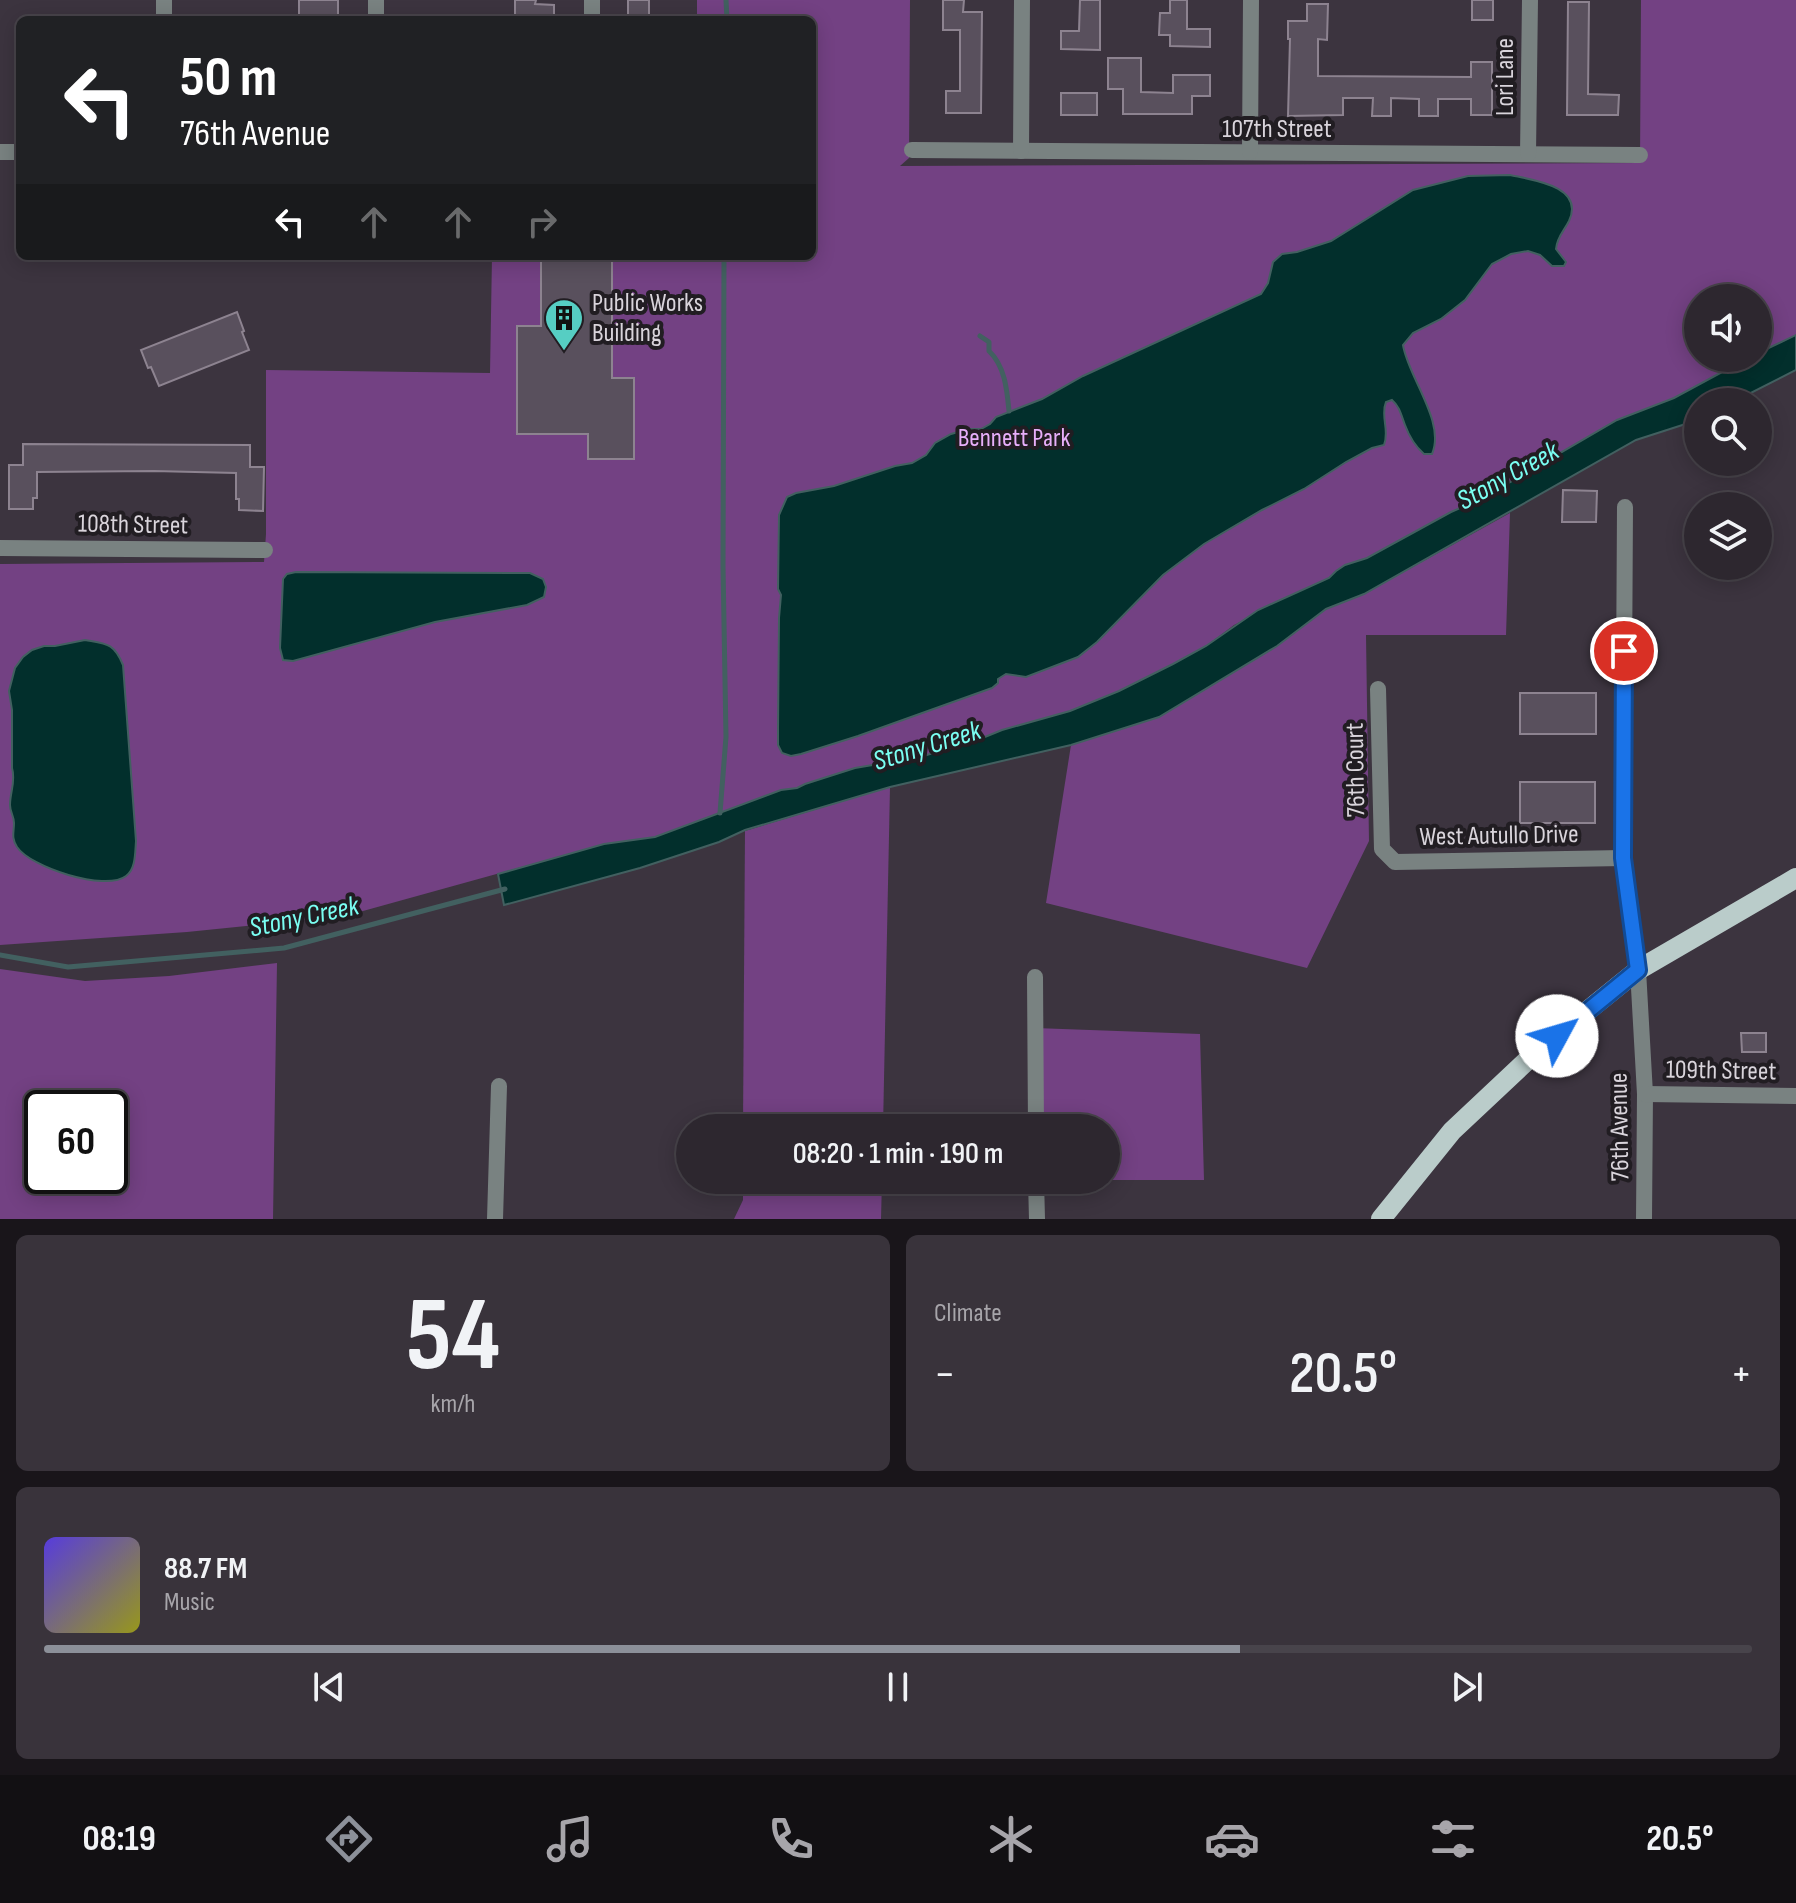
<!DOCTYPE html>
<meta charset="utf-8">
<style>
:root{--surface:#2d272f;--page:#39333b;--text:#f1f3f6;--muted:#a7a5aa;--line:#48444b;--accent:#8c9099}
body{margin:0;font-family:"Sofia Sans Condensed",sans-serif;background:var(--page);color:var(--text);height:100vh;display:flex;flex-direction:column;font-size:30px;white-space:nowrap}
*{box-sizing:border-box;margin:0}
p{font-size:26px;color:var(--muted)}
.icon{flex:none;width:44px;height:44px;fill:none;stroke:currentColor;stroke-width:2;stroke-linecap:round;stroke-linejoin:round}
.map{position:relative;height:1219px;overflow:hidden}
.drawer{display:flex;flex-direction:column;gap:16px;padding:16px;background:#19151a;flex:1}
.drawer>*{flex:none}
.hud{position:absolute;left:16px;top:16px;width:800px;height:244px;border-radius:12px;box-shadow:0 4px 20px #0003,0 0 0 2px var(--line);background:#202124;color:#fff;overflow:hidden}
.fabs{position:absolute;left:1684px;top:284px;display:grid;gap:16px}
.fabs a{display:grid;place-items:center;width:88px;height:88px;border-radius:50%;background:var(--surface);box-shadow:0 4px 20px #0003,0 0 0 2px var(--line);font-size:40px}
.speed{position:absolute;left:24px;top:1090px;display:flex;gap:16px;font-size:40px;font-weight:700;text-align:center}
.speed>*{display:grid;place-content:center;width:104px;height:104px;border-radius:50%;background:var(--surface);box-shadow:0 4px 20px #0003,0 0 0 2px var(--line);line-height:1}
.speed .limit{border:4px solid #111;border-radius:12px;background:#fff;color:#111}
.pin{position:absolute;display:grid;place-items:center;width:68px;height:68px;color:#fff;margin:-34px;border:4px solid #fff;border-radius:50%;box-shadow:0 2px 8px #0007}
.me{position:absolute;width:88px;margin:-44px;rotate:51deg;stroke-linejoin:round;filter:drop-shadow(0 0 6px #0008)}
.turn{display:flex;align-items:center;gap:28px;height:168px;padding:0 32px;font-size:36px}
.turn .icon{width:104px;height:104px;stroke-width:2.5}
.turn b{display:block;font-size:56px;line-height:68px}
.lanes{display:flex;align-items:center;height:76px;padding:0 32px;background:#0003;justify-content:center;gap:40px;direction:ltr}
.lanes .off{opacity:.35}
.big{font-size:60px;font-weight:600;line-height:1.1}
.drawer .widget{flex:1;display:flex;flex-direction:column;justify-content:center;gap:12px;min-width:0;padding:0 28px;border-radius:12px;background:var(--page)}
.drawer .dial{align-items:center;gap:0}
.dial b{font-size:104px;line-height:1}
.song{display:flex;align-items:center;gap:24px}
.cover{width:96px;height:96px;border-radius:12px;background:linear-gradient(135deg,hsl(250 70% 55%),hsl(60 70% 35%))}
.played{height:8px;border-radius:4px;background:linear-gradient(90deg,var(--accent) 70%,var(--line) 70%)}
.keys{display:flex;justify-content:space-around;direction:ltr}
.heat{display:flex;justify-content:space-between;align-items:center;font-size:44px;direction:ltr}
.drawer .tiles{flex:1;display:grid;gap:16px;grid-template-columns:1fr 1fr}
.widget:last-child{grid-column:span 2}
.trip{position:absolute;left:676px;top:1114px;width:444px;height:80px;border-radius:40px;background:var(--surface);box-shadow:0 4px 20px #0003,0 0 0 2px var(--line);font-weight:600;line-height:80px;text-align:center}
.menu{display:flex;height:128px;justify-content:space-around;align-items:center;background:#121013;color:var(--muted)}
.menu .icon{width:56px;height:56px}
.menu .on{color:var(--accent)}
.menu b{font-size:36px;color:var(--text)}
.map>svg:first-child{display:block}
</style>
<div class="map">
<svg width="1796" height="1219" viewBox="0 0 1796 1219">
<rect width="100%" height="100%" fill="#3c343f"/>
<g fill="#734183" fill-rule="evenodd">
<path d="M697 0H910L909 158 900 166 1640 163 1641 0H1796V335L1758 353V298H1698V358H1748L1674 398 1617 420 1481 499 1451 512 1367 558 1345 565 1336 571 1329 578 1234 625 1206 646 1173 664 1119 691 1070 711 1002 730 980 739 920 757 854 768 805 784 797 788 781 790 655 837 604 844 345 916 187 932 0 945V564L264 562 266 534V370L490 373 492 256H812V20H697Z"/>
<path d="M1510 513 1506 635H1366L1369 841 1307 968 1046 903 1071 745 1159 717 1277 646 1326 609 1364 594Z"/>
<path d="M890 787 883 1128H743L745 831Z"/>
<path d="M277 963 273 1219H0V969L85 981 169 976ZM110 1108V1176H42V1108Z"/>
<path d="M1035 1028 1200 1034 1204 1180H1036H1106V1128H1036Z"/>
<path d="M743 1180H882L881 1219H734L743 1200Z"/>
</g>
<g fill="#022f2c" stroke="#426060" stroke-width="2">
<path d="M1510 175C1533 180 1585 186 1569 221 1564 231 1557 237 1556 249L1566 262 1564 266H1552L1540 255 1528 251 1511 254 1492 264 1465 300 1441 319 1413 333 1403 345C1408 377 1446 422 1432 454H1424C1415 446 1409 436 1405 425 1401 415 1400 407 1392 400L1386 402C1380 416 1390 430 1384 445L1372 448 1346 462 1304 489 1262 510 1204 544 1163 575 1097 642 1078 657 1026 677 1006 674 998 679V683L992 688 858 736 801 754 791 756 782 753 778 745V730L779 618 781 595 778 589 779 515 787 497 796 493 834 486 895 466 912 463 926 455 935 443 951 434 969 429H981L990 424 996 417 1042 399 1083 376 1261 294 1268 283 1273 262 1282 254 1297 252 1331 241 1413 190 1468 176Z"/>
<path d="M1796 335V370L1733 402H1698V420L1636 440 1364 594 1326 609 1277 646 1159 717 1071 745 890 787 745 830 719 842 640 868 504 905 498 874 604 844 655 837 781 790 797 788 805 784 855 768 920 757 980 739 1002 730 1070 711 1119 691 1173 664 1206 646 1258 610 1329 578 1336 571 1345 565 1367 558 1451 512 1481 499 1617 420 1674 398 1748 358H1758V353Z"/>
<path d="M296 572 530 573 543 579 546 587 544 597 527 605 435 622 293 661 283 660 280 648 283 579 287 574Z"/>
<path d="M85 640C107 644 114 643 123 665L136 841C135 852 136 869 126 876 105 892 30 867 17 847 11 838 14 832 14 823 14 816 10 812 10 805 10 792 16 781 12 768V710L9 691 15 668 23 657 32 650 44 646H55Z"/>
</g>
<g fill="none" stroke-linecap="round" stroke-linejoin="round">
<g stroke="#426060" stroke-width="5">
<path d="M726 0 727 20"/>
<path d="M980 336 989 342V351C1005 366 1007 390 1009 411"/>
<path d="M720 813 726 737 723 566 724 256"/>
<path d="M0 955 68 967 284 948 505 889"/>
</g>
</g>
<g fill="#59505d" stroke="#8d8390" stroke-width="2">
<rect x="299" y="0" width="39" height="18"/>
<path d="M515 0H536L535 4 554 5V20H515Z"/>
<rect x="628" y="0" width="21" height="20"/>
<path d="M943 0H964L963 12H982L981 113H946V91H960V30H943Z"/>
<path d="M1080 0H1100V50L1061 49V31H1079Z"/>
<path d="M1170 0H1187V29H1210V47L1170 46V35H1159L1160 13H1170Z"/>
<rect x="1472" y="0" width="21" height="20"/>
<path d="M1568 2H1589L1588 94 1619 95 1618 115H1567Z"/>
<path d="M1307 4H1328L1327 40 1318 39V76L1471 77V62H1492V115H1471V99H1438V116H1419V99L1391 98V116H1372L1373 98H1343V115L1288 116 1290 39H1288V21H1307Z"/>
<path d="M1108 58H1141V92L1173 93V75H1210V96H1192V114H1123V89H1108Z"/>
<rect x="1061" y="93" width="36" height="22"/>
<path d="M541 256H612V378H634V459H588V434H517V326H541Z"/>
<path d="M237 312 244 331 242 332 249 350 159 386 151 367 148 368 141 350Z"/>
<path d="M23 444 250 445V467H264L263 511 239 510V499H236V473L154 471 37 472V498H33V509H9V465H23Z"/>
<path d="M1563 490 1597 491 1596 522H1562Z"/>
<rect x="1520" y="693" width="76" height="41"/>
<rect x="1520" y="782" width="75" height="41"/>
<path d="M1741 1033H1766V1052H1742Z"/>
</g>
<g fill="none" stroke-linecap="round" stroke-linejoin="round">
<g stroke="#798281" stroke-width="16">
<path d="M164 0V20"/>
<path d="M376 20V0"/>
<path d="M592 20V0"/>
<path d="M912 150 1640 155"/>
<path d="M1021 151 1022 0"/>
<path d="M0 152H20"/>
<path d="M1250 152 1251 0"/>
<path d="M1528 154 1530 0"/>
<path d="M1625 507 1623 858 1638 970 1645 1094 1644 1219"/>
<path d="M0 548 265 550"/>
<path d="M1378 689 1382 849 1395 862 1623 858"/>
<path d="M1035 977 1036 1128"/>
<path d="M1645 1094 1796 1096"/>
<path d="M1036 1180 1037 1219"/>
<path d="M495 1219 499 1086"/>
</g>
<path stroke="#baccca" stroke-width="20" d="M1381 1219 1452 1131 1534 1054 1638 970 1796 878"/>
</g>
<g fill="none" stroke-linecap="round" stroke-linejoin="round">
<g stroke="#114b97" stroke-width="20">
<path id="route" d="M1557 1036 1638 970 1623 858 1624 651"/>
</g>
<use href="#route" stroke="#1a73e8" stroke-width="14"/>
</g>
<defs>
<g id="building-pin" transform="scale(2)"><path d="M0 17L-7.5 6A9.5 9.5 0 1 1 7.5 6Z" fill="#56cec3" stroke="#211d22"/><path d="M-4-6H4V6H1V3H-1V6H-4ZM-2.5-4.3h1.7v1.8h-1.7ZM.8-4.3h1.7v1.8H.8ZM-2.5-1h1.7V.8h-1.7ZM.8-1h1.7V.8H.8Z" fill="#111"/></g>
</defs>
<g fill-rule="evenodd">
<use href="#building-pin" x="564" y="318"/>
</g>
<g text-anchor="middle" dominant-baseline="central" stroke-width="8" stroke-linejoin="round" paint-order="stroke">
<g font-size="26" fill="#d9d4db" stroke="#211d22">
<text transform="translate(1505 77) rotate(-90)">Lori Lane</text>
<text x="1277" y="129">107th Street</text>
<text transform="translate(133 525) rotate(1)">108th Street</text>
<text transform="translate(1356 770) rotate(-91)">76th Court</text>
<text transform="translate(1499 836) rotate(-1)">West Autullo Drive</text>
<text transform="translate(1721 1071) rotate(1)">109th Street</text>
<text transform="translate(1620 1127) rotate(-91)">76th Avenue</text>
</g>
<g font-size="26" fill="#d9d4db" stroke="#211d22" text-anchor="start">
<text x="592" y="303">Public Works<tspan x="592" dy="30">Building</tspan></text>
</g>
<g font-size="26" fill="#e7affa" stroke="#211d22">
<text x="1014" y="438">Bennett Park</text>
</g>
<g font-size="28" font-style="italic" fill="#7afef2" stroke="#211d22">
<text transform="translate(1508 476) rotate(-29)">Stony Creek</text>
<text transform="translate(927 746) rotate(-17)">Stony Creek</text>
<text transform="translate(304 917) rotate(-12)">Stony Creek</text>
</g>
</g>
</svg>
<div class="fabs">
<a><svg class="icon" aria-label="sound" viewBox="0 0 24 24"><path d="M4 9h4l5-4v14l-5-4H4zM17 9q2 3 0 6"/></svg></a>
<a><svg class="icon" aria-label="search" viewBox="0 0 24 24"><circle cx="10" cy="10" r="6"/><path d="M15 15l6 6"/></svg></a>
<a><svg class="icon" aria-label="layers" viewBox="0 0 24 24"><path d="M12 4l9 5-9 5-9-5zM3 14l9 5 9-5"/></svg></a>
</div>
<div class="speed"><div class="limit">60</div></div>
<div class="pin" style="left:1624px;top:651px;background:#d93025"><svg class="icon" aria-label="arrive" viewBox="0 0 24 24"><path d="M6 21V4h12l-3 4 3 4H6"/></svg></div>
<svg class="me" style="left:1557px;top:1036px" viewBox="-20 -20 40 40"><circle r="19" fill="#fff"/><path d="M0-13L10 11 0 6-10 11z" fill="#1a73e8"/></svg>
<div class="trip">08:20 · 1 min · 190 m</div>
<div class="hud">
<div class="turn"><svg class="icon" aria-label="left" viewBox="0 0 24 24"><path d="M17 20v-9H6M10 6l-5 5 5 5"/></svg><div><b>50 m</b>76th Avenue</div></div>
<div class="lanes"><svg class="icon" aria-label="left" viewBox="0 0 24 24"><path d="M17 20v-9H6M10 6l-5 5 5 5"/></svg><svg class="icon off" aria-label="ahead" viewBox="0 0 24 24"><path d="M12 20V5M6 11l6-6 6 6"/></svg><svg class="icon off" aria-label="ahead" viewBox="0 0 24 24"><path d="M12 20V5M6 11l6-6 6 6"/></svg><svg class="icon off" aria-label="right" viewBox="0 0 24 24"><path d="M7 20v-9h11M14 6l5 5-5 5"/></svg></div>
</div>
</div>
<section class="drawer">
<div class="tiles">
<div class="widget dial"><b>54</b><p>km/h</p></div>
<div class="widget"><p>Climate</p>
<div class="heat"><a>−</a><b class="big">20.5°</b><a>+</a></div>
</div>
<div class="widget">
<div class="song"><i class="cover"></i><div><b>88.7 FM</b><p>Music</p></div></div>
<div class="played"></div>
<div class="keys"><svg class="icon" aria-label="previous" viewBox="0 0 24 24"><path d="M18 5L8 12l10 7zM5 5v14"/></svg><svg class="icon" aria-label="pause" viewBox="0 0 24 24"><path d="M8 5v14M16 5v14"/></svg><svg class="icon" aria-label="next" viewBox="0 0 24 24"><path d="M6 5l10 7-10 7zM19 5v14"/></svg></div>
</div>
</div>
</section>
<nav class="menu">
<b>08:19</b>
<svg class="icon on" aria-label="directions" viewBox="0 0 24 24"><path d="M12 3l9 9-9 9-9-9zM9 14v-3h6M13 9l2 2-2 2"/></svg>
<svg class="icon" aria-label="music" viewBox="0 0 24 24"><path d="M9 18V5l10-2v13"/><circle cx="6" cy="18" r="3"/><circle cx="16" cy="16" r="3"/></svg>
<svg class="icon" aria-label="phone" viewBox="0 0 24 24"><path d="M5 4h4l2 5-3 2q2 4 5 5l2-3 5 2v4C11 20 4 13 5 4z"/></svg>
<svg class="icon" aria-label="climate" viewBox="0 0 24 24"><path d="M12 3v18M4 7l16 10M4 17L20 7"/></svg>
<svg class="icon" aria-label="car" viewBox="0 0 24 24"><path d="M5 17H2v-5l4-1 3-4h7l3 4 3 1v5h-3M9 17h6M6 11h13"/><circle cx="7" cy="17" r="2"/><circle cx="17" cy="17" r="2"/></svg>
<svg class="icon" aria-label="filters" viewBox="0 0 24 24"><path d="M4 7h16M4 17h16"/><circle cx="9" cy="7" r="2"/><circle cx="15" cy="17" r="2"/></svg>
<b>20.5°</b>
</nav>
